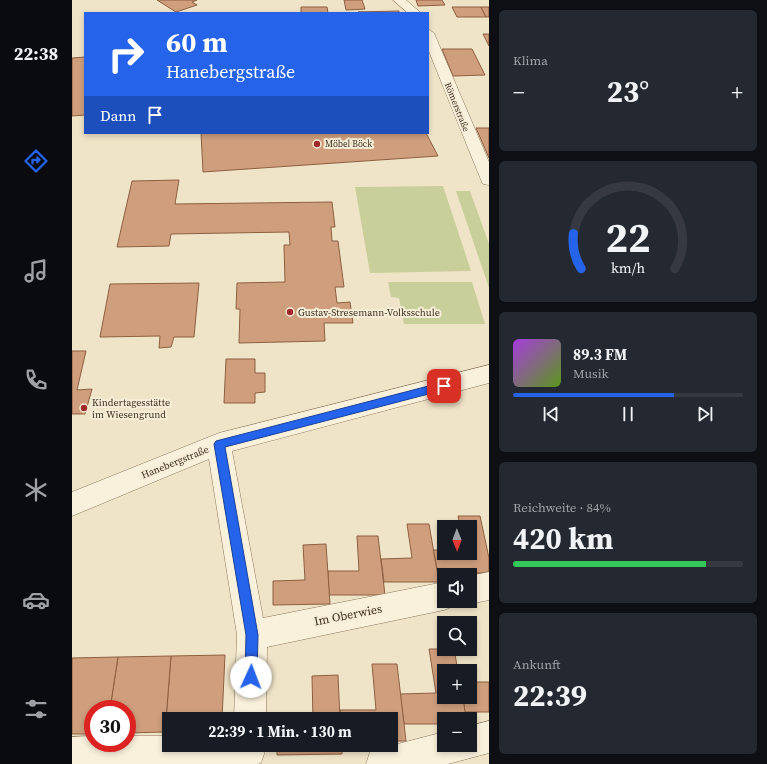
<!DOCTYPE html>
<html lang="de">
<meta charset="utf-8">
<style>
:root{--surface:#171b24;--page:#242831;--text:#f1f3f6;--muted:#9ea1a6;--line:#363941;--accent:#2563eb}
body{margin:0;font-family:"Source Serif 4",serif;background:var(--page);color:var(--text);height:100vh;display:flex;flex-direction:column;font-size:15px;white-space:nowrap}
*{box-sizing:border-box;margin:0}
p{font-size:13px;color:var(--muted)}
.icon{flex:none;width:22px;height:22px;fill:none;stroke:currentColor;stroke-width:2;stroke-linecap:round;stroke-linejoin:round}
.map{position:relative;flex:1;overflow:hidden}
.details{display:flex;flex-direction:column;gap:10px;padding:10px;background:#0d0f14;width:278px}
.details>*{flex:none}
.hud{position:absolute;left:12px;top:12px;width:345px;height:122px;border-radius:0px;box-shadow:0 2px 6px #0003;background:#2563eb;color:#fff;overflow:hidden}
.needle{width:26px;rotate:179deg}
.fabs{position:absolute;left:365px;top:520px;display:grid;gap:8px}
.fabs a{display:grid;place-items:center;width:40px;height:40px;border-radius:0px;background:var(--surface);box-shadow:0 2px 6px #0003;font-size:20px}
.speed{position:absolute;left:12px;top:700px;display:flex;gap:8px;font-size:20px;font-weight:700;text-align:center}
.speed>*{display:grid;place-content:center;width:52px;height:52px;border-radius:50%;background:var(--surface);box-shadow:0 2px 6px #0003;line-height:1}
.speed .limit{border:6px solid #d22;background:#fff;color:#111}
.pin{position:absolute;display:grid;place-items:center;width:34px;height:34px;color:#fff;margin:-17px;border-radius:8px;box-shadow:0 2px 6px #0006}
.me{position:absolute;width:44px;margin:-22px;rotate:2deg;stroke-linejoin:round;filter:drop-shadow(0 0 3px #0008)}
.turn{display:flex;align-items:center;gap:14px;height:84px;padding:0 16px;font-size:18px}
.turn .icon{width:52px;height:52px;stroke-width:2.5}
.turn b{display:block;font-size:28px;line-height:34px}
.then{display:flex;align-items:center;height:38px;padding:0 16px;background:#0003;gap:8px;font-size:15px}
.big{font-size:30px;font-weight:700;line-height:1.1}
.details .tile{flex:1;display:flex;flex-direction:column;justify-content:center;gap:6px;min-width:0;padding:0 14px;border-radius:6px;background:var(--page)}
.details .dial{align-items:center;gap:0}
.dial svg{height:104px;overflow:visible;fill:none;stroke:var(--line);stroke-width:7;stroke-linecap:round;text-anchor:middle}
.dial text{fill:var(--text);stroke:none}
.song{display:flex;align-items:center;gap:12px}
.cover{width:48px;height:48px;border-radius:6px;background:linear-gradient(135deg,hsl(280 70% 55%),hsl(90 70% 35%))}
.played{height:4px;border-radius:2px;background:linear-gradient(90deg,var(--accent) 70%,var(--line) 70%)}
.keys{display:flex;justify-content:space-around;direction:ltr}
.heat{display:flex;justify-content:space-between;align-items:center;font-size:22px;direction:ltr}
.charge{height:6px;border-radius:3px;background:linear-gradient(90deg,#34c759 84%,var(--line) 0)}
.trip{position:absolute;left:90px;top:712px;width:236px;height:40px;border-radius:0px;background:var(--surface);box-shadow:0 2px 6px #0003;font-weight:700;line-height:40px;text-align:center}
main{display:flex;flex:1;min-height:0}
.tab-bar{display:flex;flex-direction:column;width:72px;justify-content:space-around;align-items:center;background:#090b0e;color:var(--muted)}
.tab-bar .icon{width:28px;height:28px}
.tab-bar .on{color:var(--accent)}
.tab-bar b{font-size:18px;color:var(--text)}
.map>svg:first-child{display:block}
</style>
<main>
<nav class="tab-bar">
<b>22:38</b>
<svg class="icon on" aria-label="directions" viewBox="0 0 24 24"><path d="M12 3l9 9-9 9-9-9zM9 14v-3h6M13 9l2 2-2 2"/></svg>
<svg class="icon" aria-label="music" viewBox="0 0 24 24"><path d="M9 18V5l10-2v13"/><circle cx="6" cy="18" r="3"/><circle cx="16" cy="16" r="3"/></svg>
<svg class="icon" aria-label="phone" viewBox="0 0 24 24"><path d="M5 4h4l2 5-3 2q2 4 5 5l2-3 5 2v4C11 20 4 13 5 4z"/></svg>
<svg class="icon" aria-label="climate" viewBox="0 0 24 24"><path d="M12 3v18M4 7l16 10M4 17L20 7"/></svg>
<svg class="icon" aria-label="car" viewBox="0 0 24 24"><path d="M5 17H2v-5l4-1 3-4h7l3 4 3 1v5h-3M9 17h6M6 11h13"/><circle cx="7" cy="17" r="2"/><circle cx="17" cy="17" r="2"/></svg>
<svg class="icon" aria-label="filters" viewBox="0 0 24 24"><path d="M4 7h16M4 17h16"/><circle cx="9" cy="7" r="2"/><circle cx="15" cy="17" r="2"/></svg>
</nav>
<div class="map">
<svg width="417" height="764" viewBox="0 0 417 764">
<rect width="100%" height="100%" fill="#f0e4c8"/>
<g fill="#c9cf9b">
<path d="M371 186 399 271 298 273 283 187Z"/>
<path d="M384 191H398L417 244V288Z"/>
<path d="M316 282H400L413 324H332L327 298 319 297Z"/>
</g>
<g fill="#cf9f7d" stroke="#8d5f41">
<path d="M85 0H125L120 2 125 5 104 12Z"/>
<path d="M272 0H290L293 9 274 10Z"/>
<path d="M344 0H370L373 5 346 6Z"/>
<path d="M229 7H255L256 13H229Z"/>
<path d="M380 7H409L414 17H385Z"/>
<path d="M409 7H417V17H414Z"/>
<path d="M327 11V13L286 12Z"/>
<path d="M411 34H417V46Z"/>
<path d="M370 49H400L413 75 381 76Z"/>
<path d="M13 57V115L0 116V58Z"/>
<path d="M404 128H417V158Z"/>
<path d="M129 133H354L366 156 131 172Z"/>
<path d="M107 180 103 204 260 202 263 227H259L260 241H266L272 287H263L265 303 278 302 281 323H252L253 341 167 343 168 309H164L165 283 213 282 212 245H218L217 232 99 234 97 246 45 247 60 181Z"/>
<path d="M127 283 122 337H102L99 347 87 348 88 336 28 337 38 284Z"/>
<path d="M0 351H14L5 390 20 389 13 414H0Z"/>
<path d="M154 359H183V373H193V392L183 393V403H152Z"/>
<path d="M386 516H408L417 558V573H366L361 550H372V553H398V527H388Z"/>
<path d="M335 524H357L367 582H312L309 559 340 558Z"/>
<path d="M285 536H306L313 595H257L256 571H287Z"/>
<path d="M254 544 258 604 201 605V581L233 580 231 545Z"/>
<path d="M357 649H382L386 671H372V697H391L395 719H372V724H332L328 694 364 693Z"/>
<path d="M153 655 150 719H97V732H93L99 656Z"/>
<path d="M99 656 93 732 55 733V709H38L46 657Z"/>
<path d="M46 657 38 709H21V734H0V658Z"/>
<path d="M300 664H325L334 741H319V719H268V710H304Z"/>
<path d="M266 675 268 719H241L240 676Z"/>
<path d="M398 682H417V712H393L391 697H398Z"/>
<path d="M205 745H270V754L205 755Z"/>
</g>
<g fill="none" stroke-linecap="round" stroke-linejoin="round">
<g stroke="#8d765c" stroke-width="1">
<g id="minor">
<path d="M321 0H334L349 13H336Z"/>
<path d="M356 29 362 33 417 162V185L411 184 409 180 356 49Z"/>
<path d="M417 365V383L160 451 191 618 372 582V601H384L382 606 372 610 195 647 194 719H162L165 635 137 459 0 516V492L147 433Z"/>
<path d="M417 572V600L398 604 391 601H398V576Z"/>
<path d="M417 721V753L376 764H294L298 752 310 748 372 732V745H398V726Z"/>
<path d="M21 736V743H55V736H97V745H191L193 751 189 763 185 764H0V737Z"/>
</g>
</g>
<use href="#minor" fill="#faf1dc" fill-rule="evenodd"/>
</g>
<path fill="#2563eb" stroke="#184099" d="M372 382 377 386 372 390 153 447 186 635 185 677 183 681 179 683 174 681 173 677 174 635 142 444 144 441Z"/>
<g fill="#9e2a2b" stroke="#f7eed8" stroke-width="1.5">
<circle cx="245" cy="144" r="4"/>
<circle cx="218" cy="312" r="4"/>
<circle cx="12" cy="408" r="4"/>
</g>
<g text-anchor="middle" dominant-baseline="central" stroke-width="4" stroke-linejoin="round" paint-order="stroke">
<g font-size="9" fill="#3d2e20" stroke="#f7eed8">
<text transform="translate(385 107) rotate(68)">Römerstraße</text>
</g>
<g font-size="9" fill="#3d2e20" stroke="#f7eed8" text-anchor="start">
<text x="253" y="144">Möbel Böck</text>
</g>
<g font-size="10" fill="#3d2e20" stroke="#f7eed8" text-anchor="start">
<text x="226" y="312">Gustav-Stresemann-Volksschule</text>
<text x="20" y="402">Kindertagesstätte<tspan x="20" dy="12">im Wiesengrund</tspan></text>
</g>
<g font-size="10" fill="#3d2e20" stroke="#f7eed8">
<text transform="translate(103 462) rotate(-22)">Hanebergstraße</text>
</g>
<g font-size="12" fill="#3d2e20" stroke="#f7eed8">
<text transform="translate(276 615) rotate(-11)">Im Oberwies</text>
</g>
</g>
</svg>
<div class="fabs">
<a><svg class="needle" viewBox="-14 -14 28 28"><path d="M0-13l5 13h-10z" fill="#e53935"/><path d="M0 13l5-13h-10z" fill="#9ea1a6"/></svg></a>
<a><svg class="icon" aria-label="sound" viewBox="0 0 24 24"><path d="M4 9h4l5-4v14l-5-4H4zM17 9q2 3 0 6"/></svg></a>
<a><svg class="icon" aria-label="search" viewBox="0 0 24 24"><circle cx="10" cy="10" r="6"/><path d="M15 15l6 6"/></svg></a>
<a>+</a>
<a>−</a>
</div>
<div class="speed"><div class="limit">30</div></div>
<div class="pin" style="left:372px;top:386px;background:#d93025"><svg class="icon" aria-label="arrive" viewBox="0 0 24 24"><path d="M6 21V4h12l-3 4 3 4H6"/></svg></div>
<svg class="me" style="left:179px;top:677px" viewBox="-20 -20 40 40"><circle r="19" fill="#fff"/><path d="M0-13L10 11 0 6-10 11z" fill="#2563eb"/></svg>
<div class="trip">22:39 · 1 Min. · 130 m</div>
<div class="hud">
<div class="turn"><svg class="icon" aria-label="right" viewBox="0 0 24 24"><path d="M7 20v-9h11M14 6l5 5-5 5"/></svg><div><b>60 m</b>Hanebergstraße</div></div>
<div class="then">Dann<svg class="icon" aria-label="arrive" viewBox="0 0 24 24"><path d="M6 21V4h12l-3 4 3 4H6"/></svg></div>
</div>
</div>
<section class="details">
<div class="tile"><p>Klima</p>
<div class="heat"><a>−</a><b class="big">23°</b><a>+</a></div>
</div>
<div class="tile dial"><svg viewBox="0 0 100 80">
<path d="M14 69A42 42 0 1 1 86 69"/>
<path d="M14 69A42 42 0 0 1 8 42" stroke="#2563eb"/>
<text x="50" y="56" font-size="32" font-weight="700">22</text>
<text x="50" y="72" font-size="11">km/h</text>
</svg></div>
<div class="tile">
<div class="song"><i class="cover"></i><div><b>89.3 FM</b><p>Musik</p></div></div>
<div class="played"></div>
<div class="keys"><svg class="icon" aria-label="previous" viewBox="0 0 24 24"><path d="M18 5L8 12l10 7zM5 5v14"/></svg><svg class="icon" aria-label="pause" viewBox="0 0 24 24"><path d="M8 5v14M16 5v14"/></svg><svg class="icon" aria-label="next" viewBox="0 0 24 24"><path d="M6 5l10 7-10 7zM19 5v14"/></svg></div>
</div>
<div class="tile"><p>Reichweite · 84%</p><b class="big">420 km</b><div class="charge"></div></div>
<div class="tile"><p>Ankunft</p><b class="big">22:39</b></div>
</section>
</main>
